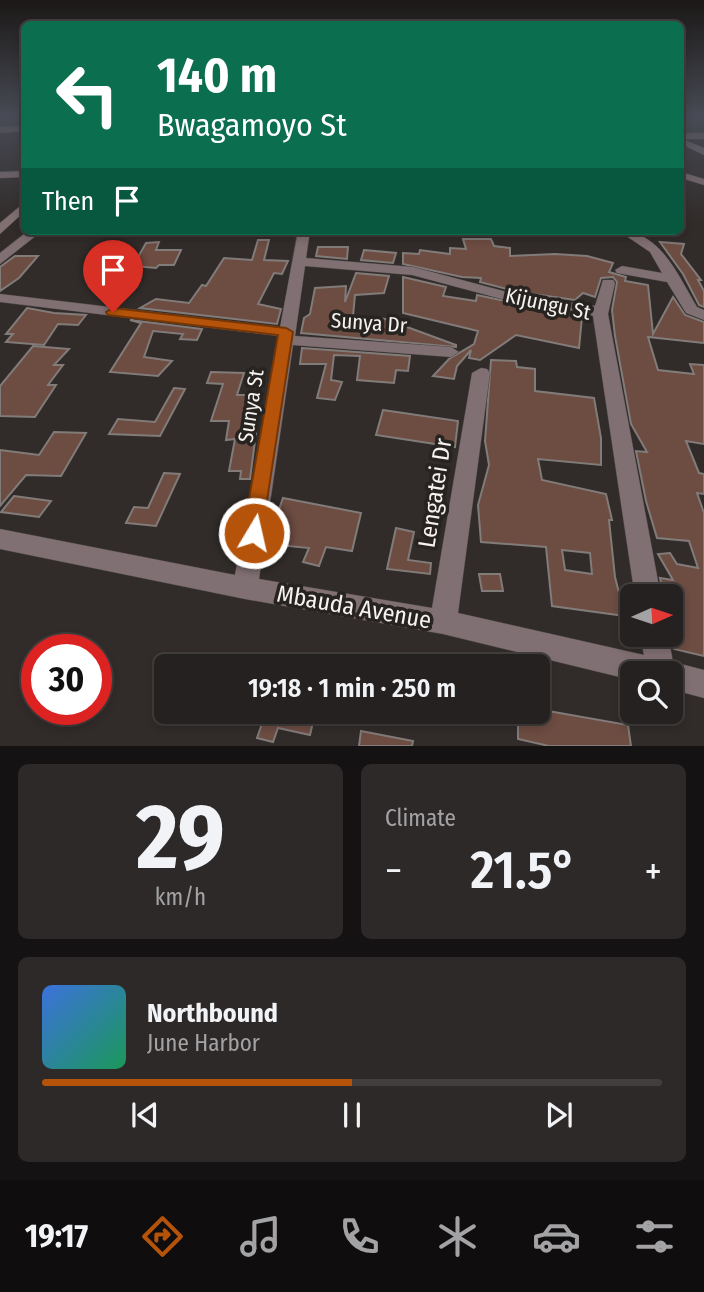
<!DOCTYPE html>
<meta charset="utf-8">
<style>
:root{--surface:#252120;--page:#2d2929;--text:#f1f3f6;--muted:#a3a3a5;--line:#423e3e;--accent:#b45309}
body{margin:0;font-family:"Fira Sans Condensed",sans-serif;background:var(--page);color:var(--text);height:100vh;display:flex;flex-direction:column;font-size:26px;white-space:nowrap}
*{box-sizing:border-box;margin:0}
p{font-size:23px;color:var(--muted)}
.icon{flex:none;width:38px;height:38px;fill:none;stroke:currentColor;stroke-width:2;stroke-linecap:round;stroke-linejoin:round}
.map{position:relative;height:746px;overflow:hidden}
.sheet{display:flex;flex-direction:column;gap:18px;padding:18px;background:#141212;flex:1}
.sheet>*{flex:none}
.top-card{position:absolute;left:21px;top:21px;width:663px;height:214px;border-radius:10px;box-shadow:0 4px 10px #0003,0 0 0 2px var(--line);background:#0b6e4f;color:#fff;overflow:hidden}
.needle{width:46px;rotate:87deg}
.fabs{position:absolute;left:620px;top:584px;display:grid;gap:14px}
.fabs a{display:grid;place-items:center;width:63px;height:63px;border-radius:10px;background:var(--surface);box-shadow:0 4px 10px #0003,0 0 0 2px var(--line);font-size:35px}
.speed{position:absolute;left:21px;top:634px;display:flex;gap:14px;font-size:35px;font-weight:700;text-align:center}
.speed>*{display:grid;place-content:center;width:91px;height:91px;border-radius:50%;background:var(--surface);box-shadow:0 4px 10px #0003,0 0 0 2px var(--line);line-height:1}
.speed .limit{border:10px solid #d22;background:#fff;color:#111}
.pin{position:absolute;display:grid;place-items:center;width:60px;height:60px;color:#fff;margin:-72px -30px;border-radius:50% 50% 50% 0;rotate:-45deg;box-shadow:0 0 7px #0007}
.pin .icon{rotate:45deg}
.me{position:absolute;width:77px;margin:-38px;rotate:9deg;stroke-linejoin:round;filter:drop-shadow(0 0 5px #0008)}
.turn{display:flex;align-items:center;gap:24px;height:147px;padding:0 21px;font-size:32px}
.turn .icon{width:91px;height:91px;stroke-width:2.5}
.turn b{display:block;font-size:49px;line-height:60px}
.then{display:flex;align-items:center;height:66px;padding:0 21px;background:#0003;gap:14px;font-size:26px}
.big{font-size:52px;font-weight:600;line-height:1.1}
.sheet .widget{flex:1;display:flex;flex-direction:column;justify-content:center;gap:10px;min-width:0;padding:0 24px;border-radius:10px;background:var(--page)}
.sheet .dial{align-items:center;gap:0}
.dial b{font-size:91px;line-height:1}
.song{display:flex;align-items:center;gap:21px}
.cover{width:84px;height:84px;border-radius:10px;background:linear-gradient(135deg,hsl(220 70% 55%),hsl(150 70% 35%))}
.played{height:7px;border-radius:4px;background:linear-gradient(90deg,var(--accent) 50%,var(--line) 50%)}
.keys{display:flex;justify-content:space-around;direction:ltr}
.heat{display:flex;justify-content:space-between;align-items:center;font-size:38px;direction:ltr}
.sheet .tiles{flex:1;display:grid;gap:18px;grid-template-columns:1fr 1fr}
.widget:last-child{grid-column:span 2}
.trip{position:absolute;left:154px;top:654px;width:396px;height:70px;border-radius:10px;background:var(--surface);box-shadow:0 4px 10px #0003,0 0 0 2px var(--line);font-weight:600;line-height:70px;text-align:center}
.tabs{display:flex;height:112px;justify-content:space-around;align-items:center;background:#0f0d0d;color:var(--muted)}
.tabs .icon{width:49px;height:49px}
.tabs .on{color:var(--accent)}
.tabs b{font-size:32px;color:var(--text)}
.map>svg:first-child{display:block}
</style>
<div class="map">
<svg width="704" height="746" viewBox="0 0 704 746">
<rect width="100%" height="100%" fill="#312c2a"/>
<g fill="#6d4c42" stroke="#817b79" stroke-width="2" fill-rule="evenodd">
<path d="M463 239H491L494 246 510 248V256L555 254 587 256 613 263 609 272 626 277 625 281 648 285 653 334 673 297 685 315 704 322V343L648 337 658 370 694 374 690 364 704 365V444L686 441 699 473 704 474V494L697 493 704 513V656L674 649 670 597H664L660 578 673 580 658 554 670 553 677 564 698 568 689 541 657 538 646 501 636 451 647 452 631 424 615 336 612 310 617 282 613 277 601 278 595 297 583 293 575 300 519 292 480 282 481 278 462 277 403 264V253L419 254 420 250 450 254V248L466 249Z"/>
<path d="M258 240H269L264 260 288 261 282 274 274 273 258 304 281 309 277 324 140 308 156 299 189 303 202 285 206 286 224 258 252 260Z"/>
<path d="M159 242 156 250H181L174 265H159L156 268 133 266 146 243Z"/>
<path d="M660 242 684 244 681 254 701 280H698L704 291V307L699 305 683 274Z"/>
<path d="M318 247H348L347 259 316 256Z"/>
<path d="M364 250 396 253 393 263 361 260Z"/>
<path d="M15 256H38L19 278 0 291V267Z"/>
<path d="M356 273 389 276 384 293 355 295 353 316 398 320 396 323 456 345V347L301 333 304 318 310 314 315 288 346 286 345 302Z"/>
<path d="M403 277 446 287 443 296 476 301 477 295 582 317 579 348 516 335 480 360 469 358 471 350 457 366 454 379 433 376 449 359 474 344 478 331 403 313Z"/>
<path d="M27 308 54 313 86 315 78 325 58 324 44 345 6 342 13 334H6Z"/>
<path d="M130 320 202 329 197 340 180 339 183 334 153 331 144 357 172 361 158 376 110 372 141 323Z"/>
<path d="M33 346 69 349 54 365H63L48 385H56L35 417 0 416V386Z"/>
<path d="M302 348 410 356 408 371 396 370 394 383 357 380 360 356 334 355 331 380 342 382 335 400 317 398 326 364H300Z"/>
<path d="M491 360 516 361 517 367 535 369V391L594 398 601 438V465L538 459 542 480 606 494 612 520H609L615 577 625 616 552 606 546 547 481 542 478 505 489 465 485 441ZM562 550 590 553 592 574 565 570Z"/>
<path d="M211 372 244 373 237 395H261L250 479H240L241 471H229L235 439 226 440 229 421H211L223 384 207 383Z"/>
<path d="M174 388 185 389 160 436 109 434 118 419 155 422Z"/>
<path d="M383 410 458 421 455 447 376 435Z"/>
<path d="M54 432 86 433 61 476 26 475 0 506V450L39 455Z"/>
<path d="M164 473 180 474 156 526 126 523 134 507 148 508Z"/>
<path d="M14 496 51 501 39 517 1 512Z"/>
<path d="M283 498 361 513 352 551 326 547 319 566 303 562 309 548 267 544Z"/>
<path d="M396 528 414 532 408 560 431 563 430 574 387 569Z"/>
<path d="M479 574H500L503 591H482Z"/>
<path d="M537 709 628 725 631 746H549L518 739V712H537Z"/>
<path d="M266 712H306L305 720 313 722 310 735 278 728 273 742 257 738Z"/>
<path d="M361 731 413 741 412 746H359Z"/>
</g>
<g fill="none" stroke-linecap="round" stroke-linejoin="round">
<g stroke="#4c4846" stroke-width="1">
<g id="minor">
<path d="M24 126V131L0 133V127Z"/>
<path d="M681 133H704V139H682L704 148V155L681 144Z"/>
<path d="M24 171V177L0 178V172Z"/>
<path d="M681 172 704 179V185L681 178Z"/>
<path d="M24 203V212L0 234V223Z"/>
<path d="M28 231H42L0 264V253Z"/>
<path d="M298 231H310L306 258 413 267 518 295 595 306 603 280H613L615 283 608 314 661 597H635L593 316 583 312 517 303 412 275 305 266 295 336 451 347 459 352 451 357 293 345 259 579 432 608 472 373 481 368 487 369 490 373 458 613 644 655 640 635H668L673 662 704 670V698L670 689V674H632V680L443 634 245 599 0 549V529L235 575 279 336 0 302V294L280 327Z"/>
<path d="M619 231C661 231 678 276 697 307L704 310V320L686 313 667 282 617 273 615 270 622 266 662 273 650 252Z"/>
</g>
</g>
<use href="#minor" fill="#817073" fill-rule="evenodd"/>
</g>
<linearGradient id="sky" x2="0" y2="1"><stop stop-color="#1b1817"/><stop offset="0.53" stop-color="#484b55"/><stop offset="1" stop-color="#484b55" stop-opacity="0"/></linearGradient>
<rect width="704" height="220" fill="url(#sky)"/>
<path fill="#b45309" stroke="#753606" stroke-width="2" d="M113 308 286 328 293 332 261 539 254 541 246 539 243 533 278 335 108 315 106 312Z"/>
<g text-anchor="middle" dominant-baseline="central" stroke-width="7" stroke-linejoin="round" paint-order="stroke">
<g font-size="21" fill="#f5f2f0" stroke="#272320">
<text transform="translate(548 304) rotate(12)">Kijungu St</text>
<text transform="translate(369 323) rotate(4)">Sunya Dr</text>
<text transform="translate(251 406) rotate(-81)">Sunya St</text>
</g>
<g font-size="24" fill="#f5f2f0" stroke="#272320">
<text transform="translate(435 493) rotate(-81)">Lengatei Dr</text>
<text transform="translate(354 607) rotate(10)">Mbauda Avenue</text>
</g>
</g>
</svg>
<div class="fabs">
<a><svg class="needle" viewBox="-14 -14 28 28"><path d="M0-13l5 13h-10z" fill="#e53935"/><path d="M0 13l5-13h-10z" fill="#a3a3a5"/></svg></a>
<a><svg class="icon" aria-label="search" viewBox="0 0 24 24"><circle cx="10" cy="10" r="6"/><path d="M15 15l6 6"/></svg></a>
</div>
<div class="speed"><div class="limit">30</div></div>
<div class="pin" style="left:113px;top:312px;background:#d93025"><svg class="icon" aria-label="arrive" viewBox="0 0 24 24"><path d="M6 21V4h12l-3 4 3 4H6"/></svg></div>
<svg class="me" style="left:254px;top:533px" viewBox="-20 -20 40 40"><circle r="17" fill="#b45309" stroke="#fff" stroke-width="3"/><path d="M0-11L8 9 0 5-8 9z" fill="#fff"/></svg>
<div class="trip">19:18 · 1 min · 250 m</div>
<div class="top-card">
<div class="turn"><svg class="icon" aria-label="left" viewBox="0 0 24 24"><path d="M17 20v-9H6M10 6l-5 5 5 5"/></svg><div><b>140 m</b>Bwagamoyo St</div></div>
<div class="then">Then<svg class="icon" aria-label="arrive" viewBox="0 0 24 24"><path d="M6 21V4h12l-3 4 3 4H6"/></svg></div>
</div>
</div>
<section class="sheet">
<div class="tiles">
<div class="widget dial"><b>29</b><p>km/h</p></div>
<div class="widget"><p>Climate</p>
<div class="heat"><a>−</a><b class="big">21.5°</b><a>+</a></div>
</div>
<div class="widget">
<div class="song"><i class="cover"></i><div><b>Northbound</b><p>June Harbor</p></div></div>
<div class="played"></div>
<div class="keys"><svg class="icon" aria-label="previous" viewBox="0 0 24 24"><path d="M18 5L8 12l10 7zM5 5v14"/></svg><svg class="icon" aria-label="pause" viewBox="0 0 24 24"><path d="M8 5v14M16 5v14"/></svg><svg class="icon" aria-label="next" viewBox="0 0 24 24"><path d="M6 5l10 7-10 7zM19 5v14"/></svg></div>
</div>
</div>
</section>
<nav class="tabs">
<b>19:17</b>
<svg class="icon on" aria-label="directions" viewBox="0 0 24 24"><path d="M12 3l9 9-9 9-9-9zM9 14v-3h6M13 9l2 2-2 2"/></svg>
<svg class="icon" aria-label="music" viewBox="0 0 24 24"><path d="M9 18V5l10-2v13"/><circle cx="6" cy="18" r="3"/><circle cx="16" cy="16" r="3"/></svg>
<svg class="icon" aria-label="phone" viewBox="0 0 24 24"><path d="M5 4h4l2 5-3 2q2 4 5 5l2-3 5 2v4C11 20 4 13 5 4z"/></svg>
<svg class="icon" aria-label="climate" viewBox="0 0 24 24"><path d="M12 3v18M4 7l16 10M4 17L20 7"/></svg>
<svg class="icon" aria-label="car" viewBox="0 0 24 24"><path d="M5 17H2v-5l4-1 3-4h7l3 4 3 1v5h-3M9 17h6M6 11h13"/><circle cx="7" cy="17" r="2"/><circle cx="17" cy="17" r="2"/></svg>
<svg class="icon" aria-label="filters" viewBox="0 0 24 24"><path d="M4 7h16M4 17h16"/><circle cx="9" cy="7" r="2"/><circle cx="15" cy="17" r="2"/></svg>
</nav>
